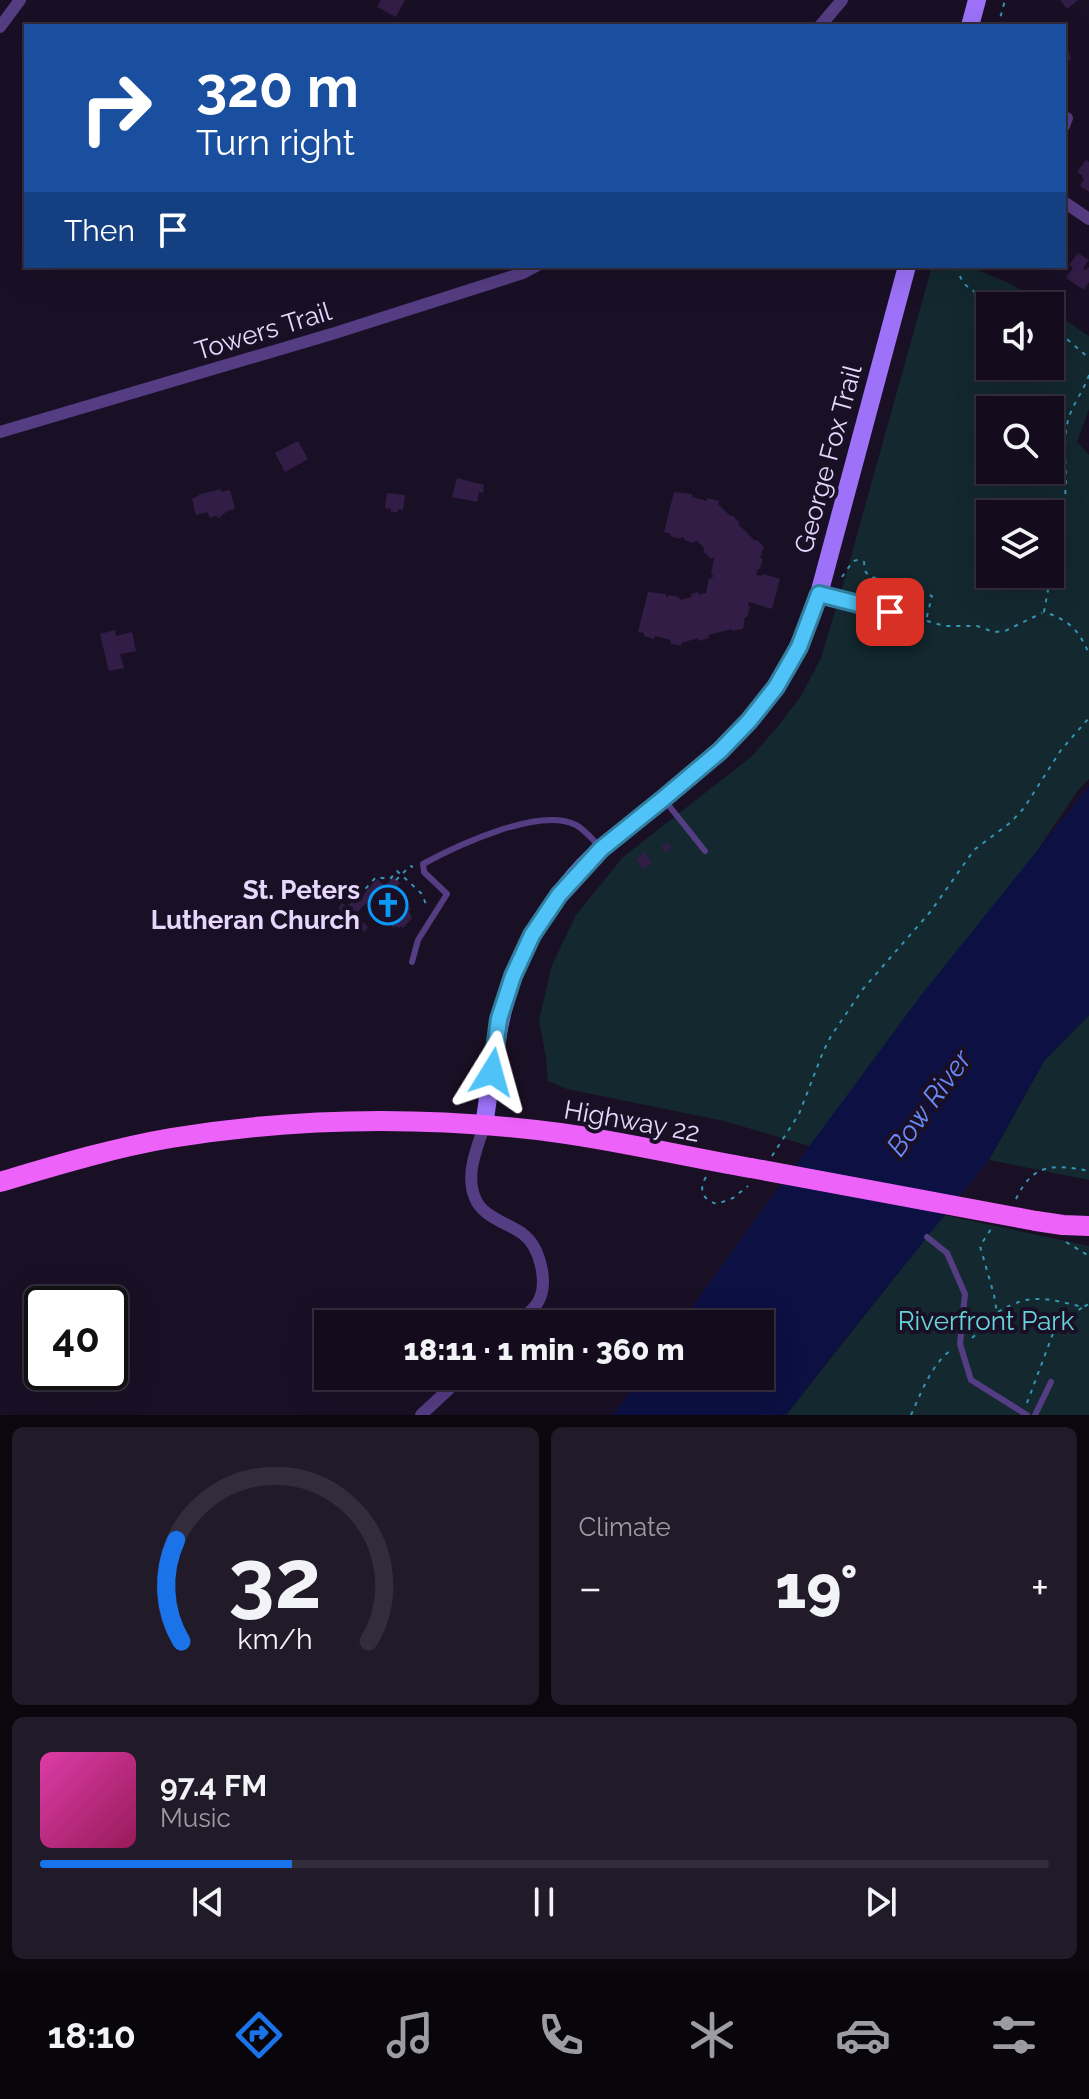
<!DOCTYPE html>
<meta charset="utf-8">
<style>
:root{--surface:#140c1c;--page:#211a29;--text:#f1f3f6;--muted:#9d9ba3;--line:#332c3b;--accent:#1a73e8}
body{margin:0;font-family:Raleway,sans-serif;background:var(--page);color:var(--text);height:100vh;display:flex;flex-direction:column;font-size:30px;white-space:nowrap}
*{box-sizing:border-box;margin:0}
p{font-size:26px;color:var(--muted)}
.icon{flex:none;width:44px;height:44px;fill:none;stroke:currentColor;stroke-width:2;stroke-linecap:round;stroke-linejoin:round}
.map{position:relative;height:1415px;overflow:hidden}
.panel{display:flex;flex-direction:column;gap:12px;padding:12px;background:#0b070f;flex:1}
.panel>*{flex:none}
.guide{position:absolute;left:24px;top:24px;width:1042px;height:244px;border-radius:0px;box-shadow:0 8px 32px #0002,0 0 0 2px var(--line);background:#1a4fa0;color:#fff;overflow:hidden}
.tools{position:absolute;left:976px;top:292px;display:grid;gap:16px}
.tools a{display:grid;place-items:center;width:88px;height:88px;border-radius:0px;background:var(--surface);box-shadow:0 8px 32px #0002,0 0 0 2px var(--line);font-size:40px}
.speed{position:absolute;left:24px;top:1286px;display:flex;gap:16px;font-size:40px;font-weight:700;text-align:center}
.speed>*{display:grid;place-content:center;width:104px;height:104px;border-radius:50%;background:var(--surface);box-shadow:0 8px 32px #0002,0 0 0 2px var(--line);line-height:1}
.speed .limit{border:4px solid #111;border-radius:12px;background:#fff;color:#111}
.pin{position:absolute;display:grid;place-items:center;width:68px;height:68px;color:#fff;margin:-34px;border-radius:16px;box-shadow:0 4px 12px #0006}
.me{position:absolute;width:88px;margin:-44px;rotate:8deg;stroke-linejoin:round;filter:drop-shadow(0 0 6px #0008)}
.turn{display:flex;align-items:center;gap:28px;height:168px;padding:0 40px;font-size:36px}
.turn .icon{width:104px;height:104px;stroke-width:2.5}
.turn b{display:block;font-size:56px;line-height:68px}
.then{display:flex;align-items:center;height:76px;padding:0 40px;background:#0003;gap:16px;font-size:30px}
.big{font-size:60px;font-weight:800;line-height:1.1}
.panel .widget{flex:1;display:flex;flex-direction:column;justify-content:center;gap:12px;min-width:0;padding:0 28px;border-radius:12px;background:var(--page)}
.panel .dial{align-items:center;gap:0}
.dial svg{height:208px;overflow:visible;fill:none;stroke:var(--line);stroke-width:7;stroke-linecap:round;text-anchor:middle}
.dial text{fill:var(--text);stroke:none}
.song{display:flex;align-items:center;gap:24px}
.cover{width:96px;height:96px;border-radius:12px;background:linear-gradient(135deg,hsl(320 70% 55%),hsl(330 70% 35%))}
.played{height:8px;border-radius:4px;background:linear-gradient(90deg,var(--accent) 25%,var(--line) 25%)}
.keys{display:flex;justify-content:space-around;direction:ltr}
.heat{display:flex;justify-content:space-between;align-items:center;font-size:44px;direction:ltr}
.panel .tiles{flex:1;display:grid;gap:12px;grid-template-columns:1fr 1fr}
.widget:last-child{grid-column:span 2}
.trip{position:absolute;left:314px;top:1310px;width:460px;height:80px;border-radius:0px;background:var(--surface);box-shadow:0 8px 32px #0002,0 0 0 2px var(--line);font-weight:800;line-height:80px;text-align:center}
.tab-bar{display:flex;height:128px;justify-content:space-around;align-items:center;background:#08050b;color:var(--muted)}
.tab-bar .icon{width:56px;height:56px}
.tab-bar .active{color:var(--accent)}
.tab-bar b{font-size:36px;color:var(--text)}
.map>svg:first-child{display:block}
</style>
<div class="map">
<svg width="1089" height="1415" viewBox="0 0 1089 1415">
<rect width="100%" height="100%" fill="#1a1026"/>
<g fill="#13282f" fill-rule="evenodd">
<path d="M932 266H968L1011 284 1044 306H990V366H1050V310L1089 336V409L1077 442 1089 455V779L1079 789 968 952 816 1148 724 1121 567 1089 548 1081 546 1058 539 1020 552 965 576 915 623 857 751 757 779 725 801 696 821 658 845 578ZM990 410H1050V470H990ZM990 514H1050V574H990Z"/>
<path d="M1089 1015V1180L989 1160 1044 1061Z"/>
<path d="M944 1215 1089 1246V1415H786Z"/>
</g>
<path fill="#0c1042" d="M1089 786V1015L1044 1061 988 1161 834 1353 786 1415H613L643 1376H760V1324H680L743 1236 922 994Z"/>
<g fill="#311d46">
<path d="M381 0H405L396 17 377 7Z"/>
<path d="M1060 0H1078L1067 9Z"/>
<path d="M1064 34 1071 60 1064 61Z"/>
<path d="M1086 160 1089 162V192L1080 186 1084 179 1082 178 1083 176 1077 172Z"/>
<path d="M1078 253 1089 260 1083 268 1086 270 1089 267V282L1084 290 1066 278 1073 268 1069 265Z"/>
<path d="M298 441 308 459 285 472 275 453Z"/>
<path d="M457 478 484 485 483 493 479 492 477 502 452 497Z"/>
<path d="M221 489V492L230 490 235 509 227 511 219 518 216 517 218 515 210 518 207 512 196 515 192 499 201 494Z"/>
<path d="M674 492 692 494V497L707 501V498L719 501 718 504 730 516 732 515 740 523 738 524 755 541 757 540 764 547 760 558 763 559 760 569H758L756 575 762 576 763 574 780 579 772 609 749 602 748 606 750 607 747 617H745L743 629 732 631V629L708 635 709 638 698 641V638L681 643V646L670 643 671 640 655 636 654 639 644 636V633L638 632 648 592 666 594V596L668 597 669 595 679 597 680 600 692 597 691 594 698 592 699 595 706 593 709 578 712 579 713 575 711 574 714 559 713 557 711 559 703 551 705 549 696 540 694 543 684 540 685 538 681 537V539L670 536 671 534 664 532Z"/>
<path d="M387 493 405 495 403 510 398 509V512H391V509L385 508Z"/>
<path d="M115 630 116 636 132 632 136 651 120 654 124 668 109 671 100 634Z"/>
<path d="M667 842 672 848 666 853 661 846Z"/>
<path d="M645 852 652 863 643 869 636 859Z"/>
<path d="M393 877 400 883 392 892 411 909 409 911 412 918 403 928 401 926 399 928 396 926 394 928 366 903 355 915 368 927 364 932 338 908 342 903 347 907 358 895 361 897 377 879 385 886Z"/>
</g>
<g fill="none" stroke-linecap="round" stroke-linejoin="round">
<g stroke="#3595b3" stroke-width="2" stroke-dasharray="4 6" stroke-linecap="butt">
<path d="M998 26 1005 0"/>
<path d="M958 266C959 292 986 296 1006 306"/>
<path d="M1050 329 1068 340 1089 358"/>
<path d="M1089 375C1084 390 1074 402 1069 417 1061 443 1068 469 1065 496L1044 612C1069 620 1079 630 1089 654"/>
<path d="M842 577 853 561 858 560 864 562 865 571 869 576 932 596 926 620"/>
<path d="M927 621 945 626H977L994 632 1005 631 1042 613"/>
<path d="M396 880 410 866 413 867"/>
<path d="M359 896 376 877 390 879 397 871 422 894 427 907"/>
<path d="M772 1156 799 1114 823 1052 831 1036 863 989 931 911 974 850 1010 823 1024 808 1061 750 1089 718"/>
<path d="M706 1177C698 1190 703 1200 717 1204L733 1198 748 1186"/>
<path d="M1016 1199C1033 1163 1053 1164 1089 1171"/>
<path d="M1066 1242 1089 1256"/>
<path d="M998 1312C1030 1292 1049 1299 1083 1307L1089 1304"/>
<path d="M972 1338 988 1324 997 1313 994 1295 980 1246 991 1229"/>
<path d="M1027 1403 1055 1328 1058 1324 1083 1307"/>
<path d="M911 1415C922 1391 931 1365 952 1349"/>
</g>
<g stroke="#553d83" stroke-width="6">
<path d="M822 595 913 617"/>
<path d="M666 802 705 851"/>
<path d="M412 962 418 940 447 894 424 872 423 864C456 846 540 806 576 825 585 830 592 839 599 846"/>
<path d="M927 1237 947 1253 965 1294 960 1344 971 1380 1027 1415"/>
<path d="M1035 1415 1051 1382"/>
</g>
<g stroke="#553d83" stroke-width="12">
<path d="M820 26 842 0"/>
<path d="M0 27 20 0"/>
<path d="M1064 126 1067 118"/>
<path d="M1064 202 1089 219"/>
<path d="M0 432 335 333 523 273 536 266"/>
<path d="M484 1126C477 1149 465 1174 475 1198 482 1217 508 1223 523 1234 540 1247 549 1283 538 1302 534 1310 523 1317 517 1324"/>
<path d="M421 1415 463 1376"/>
</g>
<g stroke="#9d72f9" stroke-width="18">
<path d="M970 26 977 0"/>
<path d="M484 1126C494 1059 498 992 534 933 552 902 575 872 602 848 651 806 706 770 749 721 782 685 804 640 819 594L907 266"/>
</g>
<g stroke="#ed62f8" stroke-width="20">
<path d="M0 1182C57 1165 113 1148 171 1138 299 1117 432 1116 560 1133 624 1142 687 1157 751 1168"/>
<path d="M1036 1221 1063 1225 1089 1226"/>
</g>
<path stroke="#ed62f8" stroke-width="20" d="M751 1168 1036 1221"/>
</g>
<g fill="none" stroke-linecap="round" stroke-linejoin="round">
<g stroke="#337fa1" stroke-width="20">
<path id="route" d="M492 1072 499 1019 513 976 532 935 559 895 601 849 663 799 720 751 749 721 776 687 799 647 819 594 890 612"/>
</g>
<use href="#route" stroke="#4fc3f7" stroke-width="14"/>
</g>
<defs>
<g id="church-ring" transform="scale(2)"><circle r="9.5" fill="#1a1026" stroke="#0b98f5" stroke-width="1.5"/><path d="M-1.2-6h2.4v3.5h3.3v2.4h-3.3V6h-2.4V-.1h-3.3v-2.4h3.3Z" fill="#0b98f5"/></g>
</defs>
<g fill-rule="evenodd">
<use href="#church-ring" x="388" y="905"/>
</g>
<g text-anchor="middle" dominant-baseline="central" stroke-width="8" stroke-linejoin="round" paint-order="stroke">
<g font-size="26" fill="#e7d7fd" stroke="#1a1026">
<text transform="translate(263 331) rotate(-17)">Towers Trail</text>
<text transform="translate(828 459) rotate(-75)">George Fox Trail</text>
<text transform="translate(632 1121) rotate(10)">Highway 22</text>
</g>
<g font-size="26" font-weight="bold" fill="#e7d7fd" stroke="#1a1026" text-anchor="end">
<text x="360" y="890">St. Peters<tspan x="360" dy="30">Lutheran Church</tspan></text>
</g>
<g font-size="26" fill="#65d5db" stroke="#1a1026">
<text x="986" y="1321">Riverfront Park</text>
</g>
<g font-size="28" font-style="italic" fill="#698bf9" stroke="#1a1026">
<text transform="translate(929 1103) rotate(-54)">Bow River</text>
</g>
</g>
</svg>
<div class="tools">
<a><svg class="icon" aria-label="sound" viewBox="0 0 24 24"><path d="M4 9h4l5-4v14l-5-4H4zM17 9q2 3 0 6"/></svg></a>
<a><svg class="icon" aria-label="search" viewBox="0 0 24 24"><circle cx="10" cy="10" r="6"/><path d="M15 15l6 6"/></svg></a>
<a><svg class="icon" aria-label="layers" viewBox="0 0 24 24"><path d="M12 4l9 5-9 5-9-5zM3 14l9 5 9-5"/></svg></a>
</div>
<div class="speed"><div class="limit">40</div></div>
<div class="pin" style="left:890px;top:612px;background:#d93025"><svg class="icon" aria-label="arrive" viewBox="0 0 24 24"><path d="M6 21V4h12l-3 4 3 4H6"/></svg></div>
<svg class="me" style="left:492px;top:1072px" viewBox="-20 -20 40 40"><path d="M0-17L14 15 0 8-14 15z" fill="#4fc3f7" stroke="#fff" stroke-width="4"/></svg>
<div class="trip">18:11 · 1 min · 360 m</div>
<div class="guide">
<div class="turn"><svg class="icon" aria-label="right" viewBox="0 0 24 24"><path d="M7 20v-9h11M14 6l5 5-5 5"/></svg><div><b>320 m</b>Turn right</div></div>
<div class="then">Then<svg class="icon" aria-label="arrive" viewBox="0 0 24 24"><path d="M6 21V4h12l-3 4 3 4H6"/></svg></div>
</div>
</div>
<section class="panel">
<div class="tiles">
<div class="widget dial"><svg viewBox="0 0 100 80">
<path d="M14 69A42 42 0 1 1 86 69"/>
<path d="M14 69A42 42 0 0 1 12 30" stroke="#1a73e8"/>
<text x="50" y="56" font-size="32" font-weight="700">32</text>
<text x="50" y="72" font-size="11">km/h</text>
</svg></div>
<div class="widget"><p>Climate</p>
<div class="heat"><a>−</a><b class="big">19°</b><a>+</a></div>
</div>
<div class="widget">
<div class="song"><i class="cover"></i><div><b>97.4 FM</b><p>Music</p></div></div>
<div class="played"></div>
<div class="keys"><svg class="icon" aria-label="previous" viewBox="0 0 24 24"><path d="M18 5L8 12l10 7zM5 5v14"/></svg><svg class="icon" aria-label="pause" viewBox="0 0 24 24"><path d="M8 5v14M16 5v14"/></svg><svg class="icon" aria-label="next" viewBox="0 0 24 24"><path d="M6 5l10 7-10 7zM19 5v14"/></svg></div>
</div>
</div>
</section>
<nav class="tab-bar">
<b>18:10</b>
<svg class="icon active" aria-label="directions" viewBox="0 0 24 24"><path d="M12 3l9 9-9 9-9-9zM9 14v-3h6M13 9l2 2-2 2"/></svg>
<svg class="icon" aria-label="music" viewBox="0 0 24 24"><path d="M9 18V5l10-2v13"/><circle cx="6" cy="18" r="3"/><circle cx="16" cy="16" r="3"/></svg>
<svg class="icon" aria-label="phone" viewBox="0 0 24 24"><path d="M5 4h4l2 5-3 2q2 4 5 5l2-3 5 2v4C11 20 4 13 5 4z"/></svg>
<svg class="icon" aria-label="climate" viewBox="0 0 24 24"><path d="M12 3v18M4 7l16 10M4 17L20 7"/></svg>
<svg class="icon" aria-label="car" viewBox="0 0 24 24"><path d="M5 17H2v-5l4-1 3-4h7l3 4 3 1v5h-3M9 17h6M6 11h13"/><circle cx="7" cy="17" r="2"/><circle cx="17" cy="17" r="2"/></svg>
<svg class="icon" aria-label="filters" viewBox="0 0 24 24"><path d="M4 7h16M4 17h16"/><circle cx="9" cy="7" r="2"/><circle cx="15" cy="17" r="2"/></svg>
</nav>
